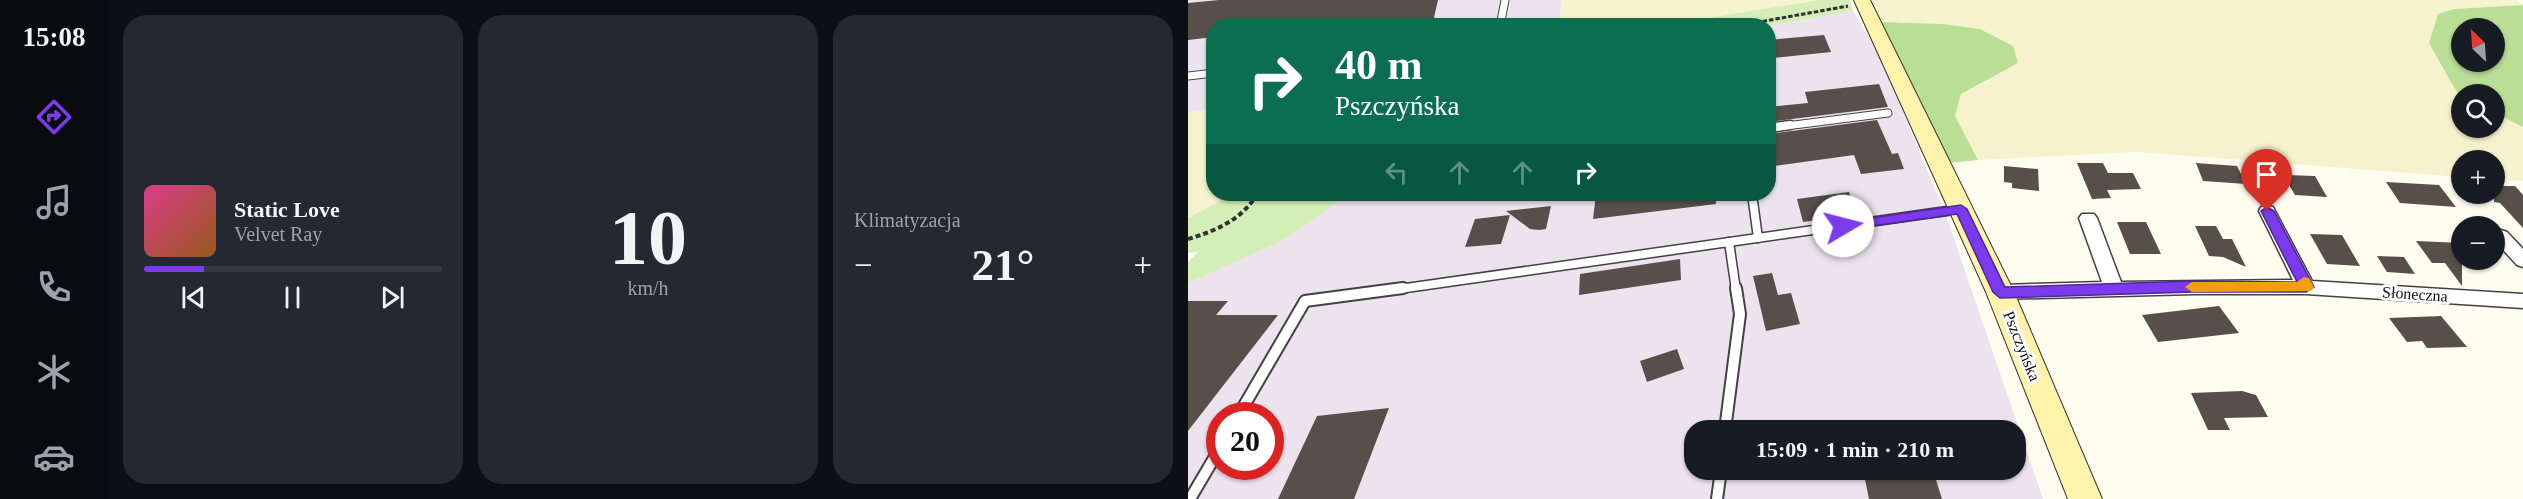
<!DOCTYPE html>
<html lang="pl">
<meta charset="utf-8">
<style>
:root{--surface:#171b24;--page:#242831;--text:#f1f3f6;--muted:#9ea1a6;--line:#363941;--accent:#7c3aed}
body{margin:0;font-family:Georgia,serif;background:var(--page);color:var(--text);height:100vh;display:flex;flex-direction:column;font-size:22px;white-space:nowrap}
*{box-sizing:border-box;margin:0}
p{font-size:20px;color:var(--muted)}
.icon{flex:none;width:33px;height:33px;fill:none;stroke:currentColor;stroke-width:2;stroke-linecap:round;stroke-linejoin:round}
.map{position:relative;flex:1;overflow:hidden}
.side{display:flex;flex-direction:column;gap:15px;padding:15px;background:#0d0f14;width:1080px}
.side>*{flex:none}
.banner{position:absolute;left:18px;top:18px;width:570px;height:183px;border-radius:24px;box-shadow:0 2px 4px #0004;background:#0b6e4f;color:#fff;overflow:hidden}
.needle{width:39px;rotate:335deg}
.fabs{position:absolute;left:1263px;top:18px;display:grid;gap:12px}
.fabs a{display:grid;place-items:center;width:54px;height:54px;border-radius:50%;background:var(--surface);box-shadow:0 2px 4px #0004;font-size:30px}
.speed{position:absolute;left:18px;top:402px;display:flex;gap:12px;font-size:30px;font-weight:700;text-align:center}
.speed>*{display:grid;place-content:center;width:78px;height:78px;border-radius:50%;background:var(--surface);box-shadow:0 2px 4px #0004;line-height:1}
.speed .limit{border:9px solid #d22;background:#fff;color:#111}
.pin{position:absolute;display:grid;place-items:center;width:51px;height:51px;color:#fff;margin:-62px -26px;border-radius:50% 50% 50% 0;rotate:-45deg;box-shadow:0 0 6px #0007}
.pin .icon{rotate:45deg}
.me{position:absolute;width:66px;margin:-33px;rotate:82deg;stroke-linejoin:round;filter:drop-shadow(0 0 4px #0008)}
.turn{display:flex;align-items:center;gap:21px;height:126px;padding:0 30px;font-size:27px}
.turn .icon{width:78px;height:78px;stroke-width:2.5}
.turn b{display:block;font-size:42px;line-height:51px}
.lanes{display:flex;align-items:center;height:57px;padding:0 30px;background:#0003;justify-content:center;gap:30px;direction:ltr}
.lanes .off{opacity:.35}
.big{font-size:45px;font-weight:700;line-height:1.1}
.side .card{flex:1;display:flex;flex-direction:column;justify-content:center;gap:9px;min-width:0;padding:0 21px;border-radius:24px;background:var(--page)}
.side .dial{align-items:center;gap:0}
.dial b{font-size:78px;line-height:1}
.song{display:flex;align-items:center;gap:18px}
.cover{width:72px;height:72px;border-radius:9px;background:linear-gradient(135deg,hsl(330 70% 55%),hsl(30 70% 35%))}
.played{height:6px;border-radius:3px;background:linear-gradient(90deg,var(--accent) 20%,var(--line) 20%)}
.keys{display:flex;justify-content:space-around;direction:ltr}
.heat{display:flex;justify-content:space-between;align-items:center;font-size:33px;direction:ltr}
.side .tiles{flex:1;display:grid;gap:15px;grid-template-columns:repeat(3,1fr)}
.trip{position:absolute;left:496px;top:420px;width:342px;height:60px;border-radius:24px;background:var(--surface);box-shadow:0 2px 4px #0004;font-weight:700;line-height:60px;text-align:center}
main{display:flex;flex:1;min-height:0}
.tab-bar{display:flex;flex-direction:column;width:108px;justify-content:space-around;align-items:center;background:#090b0e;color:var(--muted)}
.tab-bar .icon{width:42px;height:42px}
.tab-bar .selected{color:var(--accent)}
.tab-bar b{font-size:27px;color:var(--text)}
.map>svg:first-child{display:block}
</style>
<main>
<nav class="tab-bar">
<b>15:08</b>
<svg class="icon selected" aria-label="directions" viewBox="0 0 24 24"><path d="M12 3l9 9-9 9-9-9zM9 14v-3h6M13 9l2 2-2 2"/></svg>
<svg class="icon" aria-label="music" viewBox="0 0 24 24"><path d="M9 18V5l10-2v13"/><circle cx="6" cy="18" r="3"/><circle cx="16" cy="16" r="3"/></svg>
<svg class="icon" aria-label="phone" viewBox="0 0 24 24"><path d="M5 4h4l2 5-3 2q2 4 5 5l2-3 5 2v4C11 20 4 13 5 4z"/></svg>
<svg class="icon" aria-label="climate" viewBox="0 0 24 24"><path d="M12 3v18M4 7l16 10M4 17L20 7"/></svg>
<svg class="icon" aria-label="car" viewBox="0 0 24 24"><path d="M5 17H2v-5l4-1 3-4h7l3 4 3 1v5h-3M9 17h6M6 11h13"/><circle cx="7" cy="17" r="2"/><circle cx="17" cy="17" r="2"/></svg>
</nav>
<section class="side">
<div class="tiles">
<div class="card">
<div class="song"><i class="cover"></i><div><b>Static Love</b><p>Velvet Ray</p></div></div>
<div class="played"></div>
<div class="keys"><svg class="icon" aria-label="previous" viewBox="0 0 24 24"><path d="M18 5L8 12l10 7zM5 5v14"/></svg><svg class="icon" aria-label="pause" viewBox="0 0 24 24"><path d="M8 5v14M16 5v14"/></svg><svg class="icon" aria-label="next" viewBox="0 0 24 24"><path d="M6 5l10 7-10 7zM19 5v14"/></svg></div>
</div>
<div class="card dial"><b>10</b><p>km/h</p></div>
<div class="card"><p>Klimatyzacja</p>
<div class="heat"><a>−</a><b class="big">21°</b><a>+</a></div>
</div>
</div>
</section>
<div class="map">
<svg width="1335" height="499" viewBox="0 0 1335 499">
<rect width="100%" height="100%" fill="#fffcf0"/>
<g fill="#ece3ee" fill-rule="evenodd">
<path d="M0 0H374L371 25 26 26 25 109 0 113Z"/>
<path d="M665 11 692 56 760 221 855 499H0V283L94 241 161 194H580L581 26ZM32 416H82V466H32ZM507 430H828V470H507Z"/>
</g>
<g fill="#f7f2ce">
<path d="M374 0H630L477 25 371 26Z"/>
<path d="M684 0H1329L1335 5 1266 9 1270 96 1273 98 1274 128H1306L1307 113 1335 127V181L1307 179 1306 160H1274L1273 177 950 152 790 160 767 116 773 94 799 81 825 46 792 29 755 24 693 22Z"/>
<path d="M25 109 26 194H45L0 218V113Z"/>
</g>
<g fill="#d5edb7">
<path d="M631 0H662L665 11 581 26 477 25Z"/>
<path d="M45 194H161L94 241 0 283V262L10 252 0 253V218Z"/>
</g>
<g fill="#b9de95" fill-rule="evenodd">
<path d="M1335 5V127L1307 113 1306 94 1271 96 1241 43 1250 14 1266 9ZM1274 28H1306V62H1274Z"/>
<path d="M693 22 755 24 792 29 825 46 830 63 773 94 767 116 790 160 761 163Z"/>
</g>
<g fill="#584f4a">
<path d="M31 0H250L244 26H156L158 21 121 26H26V37L0 40V3Z"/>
<path d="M636 35 643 52 584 58 580 40Z"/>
<path d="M691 84 700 107 580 122V107L620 103 617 92Z"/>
<path d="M689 120 704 154 710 153 716 169 673 174 666 155 586 166 580 134Z"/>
<path d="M889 163H915L920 173H945L953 189 919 190 923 198 904 199Z"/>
<path d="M1008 163 1049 166 1058 184 1015 181Z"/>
<path d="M816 166 850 169 851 191 824 188V183L816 182Z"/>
<path d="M1095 175 1127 176 1139 197 1107 195Z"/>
<path d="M1198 182 1251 185 1268 207 1212 203Z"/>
<path d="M1306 186H1327L1335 195V228L1312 203 1306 202Z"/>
<path d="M661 192 669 214 615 222 609 199Z"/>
<path d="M408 194H527L528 204 405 219Z"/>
<path d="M363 206 358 229 351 230 342 229 318 211Z"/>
<path d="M322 215 313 244 277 247 287 219Z"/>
<path d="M929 222H958L973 254H942Z"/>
<path d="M1007 226H1028L1035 239H1044L1058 267 1035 257 1021 256Z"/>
<path d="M1122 234 1154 235 1172 266 1139 264Z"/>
<path d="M1228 241 1274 243V286L1257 263H1244Z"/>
<path d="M1189 256 1216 257 1227 274 1199 272Z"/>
<path d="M492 259 493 280 391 295 392 274Z"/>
<path d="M584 273 590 295 603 293 612 324 578 331 565 276Z"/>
<path d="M0 301H40L28 315H90L0 431Z"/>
<path d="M1031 306 1051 333 970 342 954 315Z"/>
<path d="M1253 316 1279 347 1239 348 1234 341 1219 342 1201 318Z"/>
<path d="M489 349 496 369 459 382 452 361Z"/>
<path d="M1054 391 1068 395 1080 417 1036 418 1042 430H1020L1003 393Z"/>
<path d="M201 408 166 499H90L129 416Z"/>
<path d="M675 470H745L754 499H681Z"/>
</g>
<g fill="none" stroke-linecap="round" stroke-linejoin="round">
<g stroke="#424242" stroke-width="9">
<g id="lane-far2">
<path d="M303 26 313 21 317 0"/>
<path d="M0 76 26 73"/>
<path d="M590 127 700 113"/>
</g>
</g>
<g stroke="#424242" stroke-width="11">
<g id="lane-far1">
<path d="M580 128 602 125"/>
<path d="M564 194 570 238"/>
<path d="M541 242 548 290"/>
<path d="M204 290 773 209"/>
</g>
</g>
<g stroke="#424242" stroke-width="14">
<g id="lane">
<path d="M50 416 117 301 215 288"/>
<path d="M537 430 552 314 548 288"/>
<path d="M2 499 32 448"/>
<path d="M529 499 533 470"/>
</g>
</g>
<g stroke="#424242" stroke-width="3">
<g id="street">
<path d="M1079 206 1085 207 1087 211 1124 281 1335 294V308L1118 294H1006L812 299 805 297 802 292 805 287 812 285 914 282 891 218 894 214H906L909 218 933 282 1105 280 1071 211 1073 207Z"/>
<path d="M1313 230 1319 232 1335 249V267L1329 265 1306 240 1307 232Z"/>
</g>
</g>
<g stroke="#313131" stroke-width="2">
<path id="secondary" d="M666 0H682L826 292 914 499H880L798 292Z"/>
</g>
<path stroke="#313131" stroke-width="3" stroke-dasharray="4.5 2" stroke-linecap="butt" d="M549 26 660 6"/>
<path stroke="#313131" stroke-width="4" stroke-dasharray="5 3" stroke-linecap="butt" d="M0 239C27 231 54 220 69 194"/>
<use href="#lane-far2" stroke="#fff" stroke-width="7"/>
<use href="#lane-far1" stroke="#fff" stroke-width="8"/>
<use href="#lane" stroke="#fff" stroke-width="10"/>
<use href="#street" fill="#fff" fill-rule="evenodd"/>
<use href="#secondary" fill="#fff2ab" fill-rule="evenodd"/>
</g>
<path fill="#7c3aed" stroke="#51269a" stroke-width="1.5" d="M773 205 779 209 817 287 1006 281 1109 282 1073 211 1079 207 1086 211 1126 287 1118 292H1006L812 298 805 292 769 214 655 230 648 226 655 222Z"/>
<path fill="#f59e0b" d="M1116 277 1121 278 1126 287 1123 291 1004 292 997 287 1004 282H1109Z"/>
<g text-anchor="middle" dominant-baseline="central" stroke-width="6" stroke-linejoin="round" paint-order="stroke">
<g font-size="16" fill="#0f0f0f" stroke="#fff">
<text transform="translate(1227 294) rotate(4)">Słoneczna</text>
<text transform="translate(834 346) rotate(68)">Pszczyńska</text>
</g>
</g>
</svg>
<div class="fabs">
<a><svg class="needle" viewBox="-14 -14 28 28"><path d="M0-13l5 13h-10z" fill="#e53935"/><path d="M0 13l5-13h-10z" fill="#9ea1a6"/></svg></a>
<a><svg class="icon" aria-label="search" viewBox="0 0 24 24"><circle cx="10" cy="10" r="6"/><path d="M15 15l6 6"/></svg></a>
<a>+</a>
<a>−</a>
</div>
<div class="speed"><div class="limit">20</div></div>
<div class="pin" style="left:1079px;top:211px;background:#d93025"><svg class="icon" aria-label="arrive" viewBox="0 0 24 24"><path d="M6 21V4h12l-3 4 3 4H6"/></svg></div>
<svg class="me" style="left:655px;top:226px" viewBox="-20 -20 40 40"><circle r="19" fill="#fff"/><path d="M0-13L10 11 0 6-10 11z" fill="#7c3aed"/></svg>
<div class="trip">15:09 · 1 min · 210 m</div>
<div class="banner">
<div class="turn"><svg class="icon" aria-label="right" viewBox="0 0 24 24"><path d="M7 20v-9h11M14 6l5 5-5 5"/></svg><div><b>40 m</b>Pszczyńska</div></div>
<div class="lanes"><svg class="icon off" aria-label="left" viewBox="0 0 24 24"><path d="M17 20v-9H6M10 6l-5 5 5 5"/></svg><svg class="icon off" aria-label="ahead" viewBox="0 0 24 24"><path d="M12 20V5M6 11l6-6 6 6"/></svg><svg class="icon off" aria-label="ahead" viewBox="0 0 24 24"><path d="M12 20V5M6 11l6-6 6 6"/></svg><svg class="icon" aria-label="right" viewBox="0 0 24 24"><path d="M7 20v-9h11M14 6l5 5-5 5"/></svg></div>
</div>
</div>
</main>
